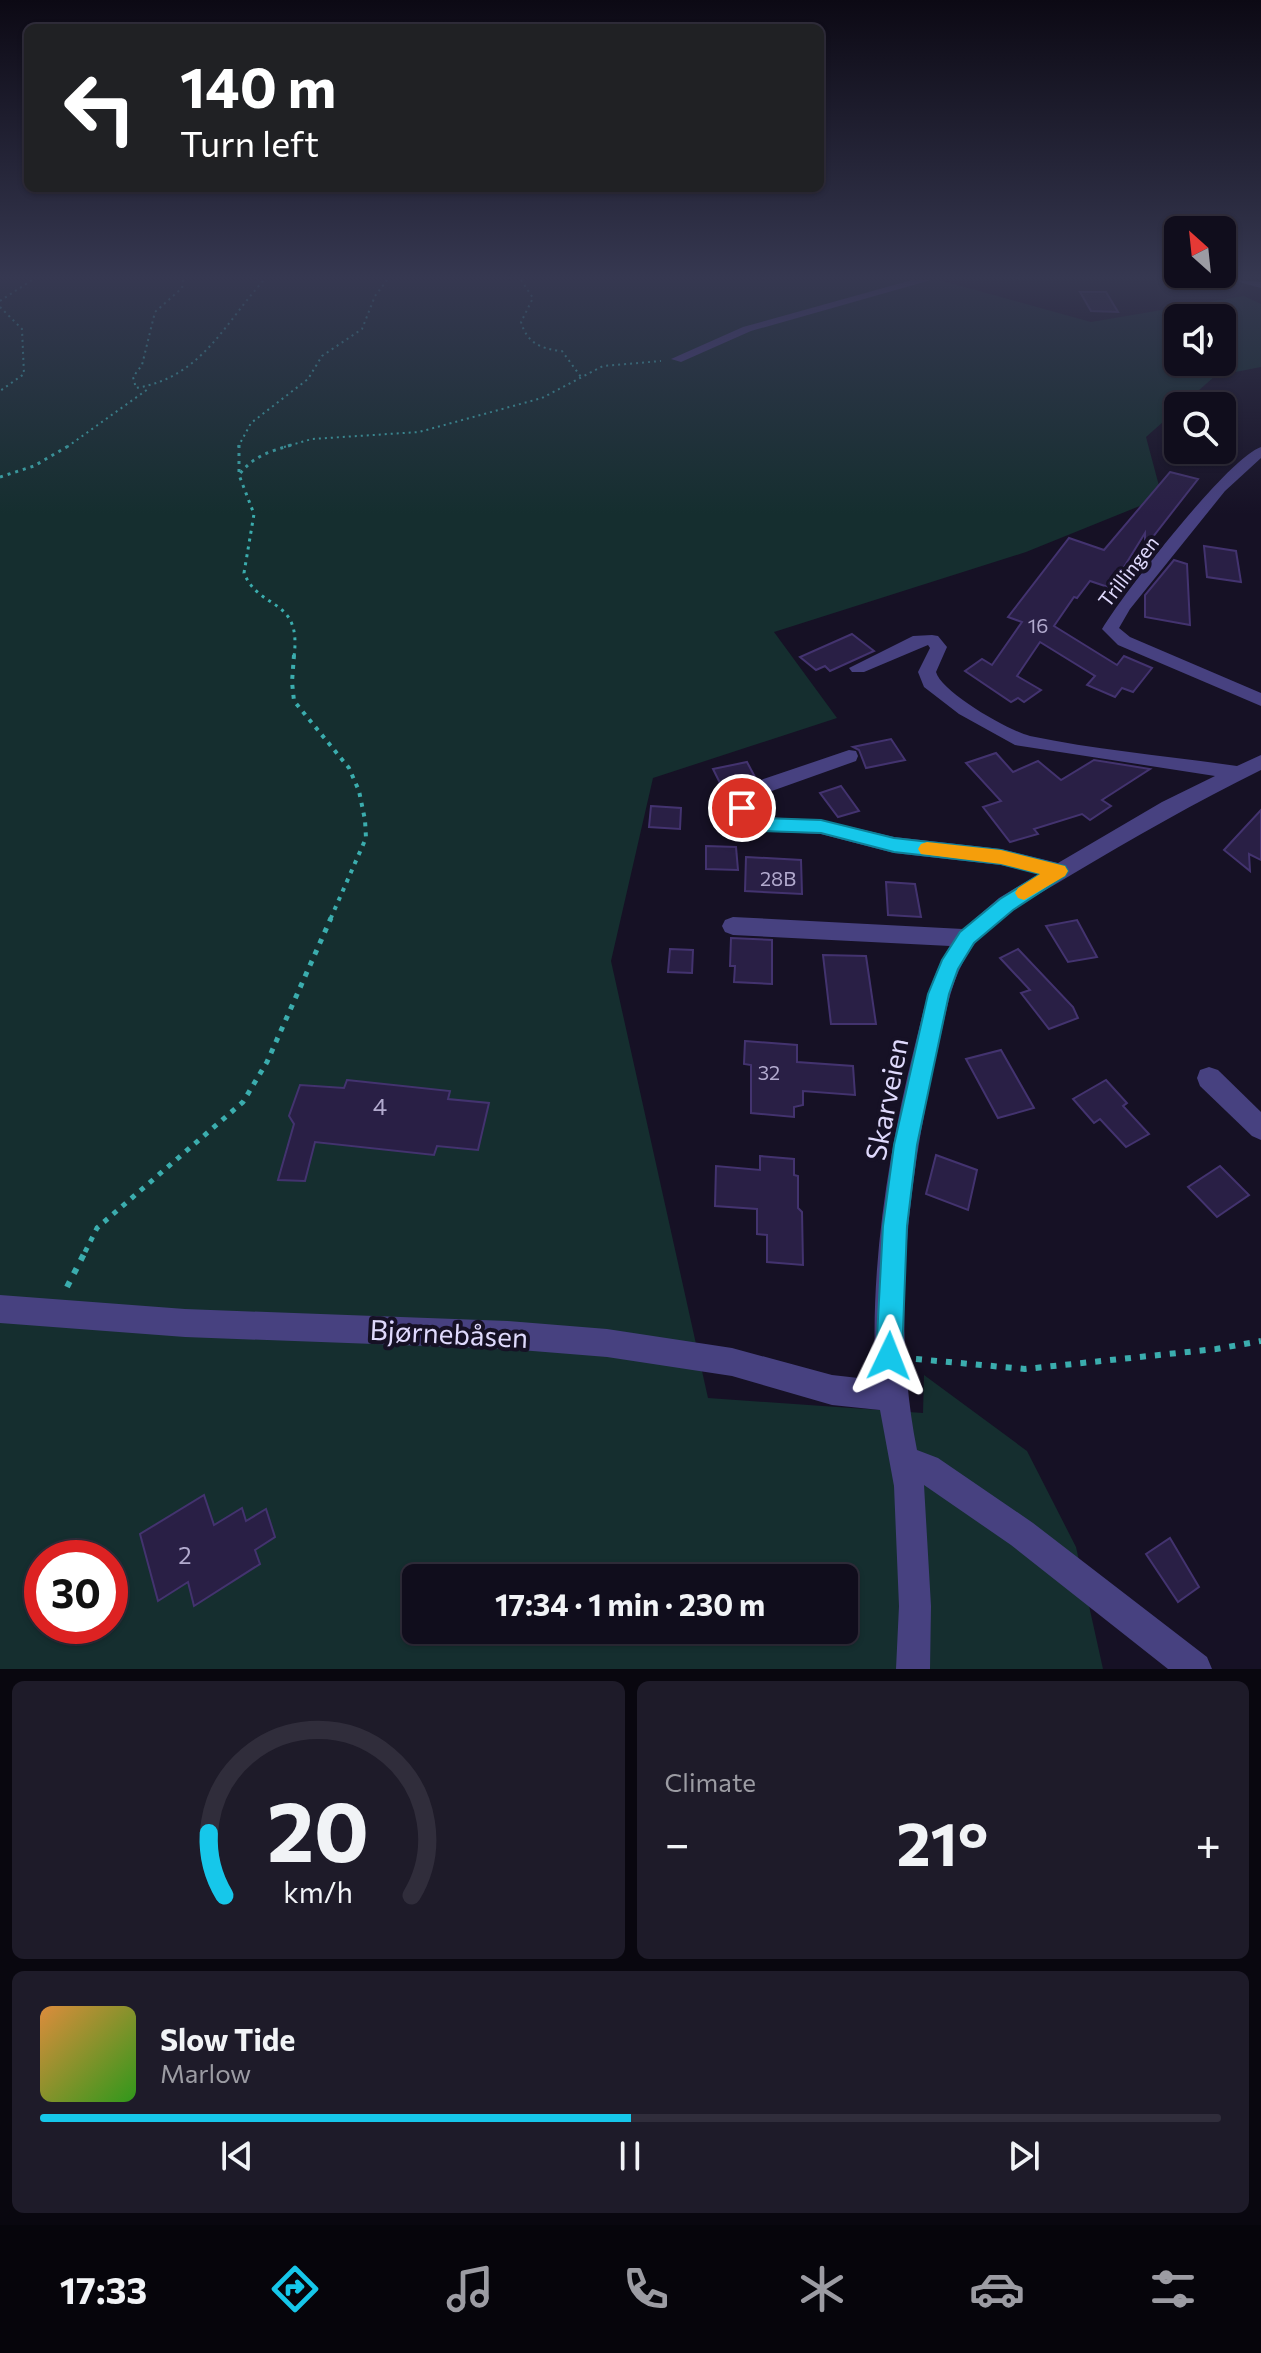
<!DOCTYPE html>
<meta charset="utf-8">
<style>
:root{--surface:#100d1c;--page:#1e1b29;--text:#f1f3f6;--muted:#9c9ca3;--line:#302d3b;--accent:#16c7ea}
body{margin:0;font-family:Commissioner,sans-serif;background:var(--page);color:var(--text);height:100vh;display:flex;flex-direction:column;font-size:30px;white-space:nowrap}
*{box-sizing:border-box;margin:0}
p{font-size:26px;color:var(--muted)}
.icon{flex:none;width:44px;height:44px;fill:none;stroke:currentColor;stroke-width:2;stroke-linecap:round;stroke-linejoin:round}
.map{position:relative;height:1669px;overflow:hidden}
.panel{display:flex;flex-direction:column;gap:12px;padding:12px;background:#09070f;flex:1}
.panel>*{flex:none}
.hud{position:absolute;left:24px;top:24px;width:800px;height:168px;border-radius:12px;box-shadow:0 2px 6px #0004,0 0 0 2px var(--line);background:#202124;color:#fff;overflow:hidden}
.needle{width:52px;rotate:333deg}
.tools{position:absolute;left:1164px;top:216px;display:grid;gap:16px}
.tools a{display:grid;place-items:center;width:72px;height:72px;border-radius:12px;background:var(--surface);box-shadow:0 2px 6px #0004,0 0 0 2px var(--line);font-size:40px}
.speed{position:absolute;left:24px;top:1540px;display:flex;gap:16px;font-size:40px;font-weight:700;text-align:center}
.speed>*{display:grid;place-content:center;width:104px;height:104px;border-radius:50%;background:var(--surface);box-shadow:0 2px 6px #0004,0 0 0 2px var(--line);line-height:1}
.speed .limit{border:12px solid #d22;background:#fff;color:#111}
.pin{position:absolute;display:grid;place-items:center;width:68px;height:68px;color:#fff;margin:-34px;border:4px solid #fff;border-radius:50%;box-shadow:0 2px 8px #0007}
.me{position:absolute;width:88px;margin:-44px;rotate:2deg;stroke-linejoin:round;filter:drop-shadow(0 0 6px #0008)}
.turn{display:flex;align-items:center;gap:28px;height:168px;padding:0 24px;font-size:36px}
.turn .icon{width:104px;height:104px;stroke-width:2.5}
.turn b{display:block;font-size:56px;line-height:68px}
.big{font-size:60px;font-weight:700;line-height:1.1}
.panel .tile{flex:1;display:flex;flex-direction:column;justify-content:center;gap:12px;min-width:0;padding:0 28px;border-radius:12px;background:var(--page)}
.panel .dial{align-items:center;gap:0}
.dial svg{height:208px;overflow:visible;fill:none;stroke:var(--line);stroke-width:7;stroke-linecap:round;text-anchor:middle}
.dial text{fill:var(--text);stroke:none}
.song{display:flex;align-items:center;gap:24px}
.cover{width:96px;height:96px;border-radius:12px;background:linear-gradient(135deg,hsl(30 70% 55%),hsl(110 70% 35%))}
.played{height:8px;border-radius:4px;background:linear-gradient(90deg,var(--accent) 50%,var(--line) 50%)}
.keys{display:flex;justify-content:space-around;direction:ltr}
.heat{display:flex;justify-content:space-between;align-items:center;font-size:44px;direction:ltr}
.panel .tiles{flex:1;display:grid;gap:12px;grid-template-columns:1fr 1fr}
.tile:last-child{grid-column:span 2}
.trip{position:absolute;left:402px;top:1564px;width:456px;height:80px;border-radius:12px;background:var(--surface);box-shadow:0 2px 6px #0004,0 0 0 2px var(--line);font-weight:700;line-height:80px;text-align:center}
.tabs{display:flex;height:128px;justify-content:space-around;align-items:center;background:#06050b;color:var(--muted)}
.tabs .icon{width:56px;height:56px}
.tabs .active{color:var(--accent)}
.tabs b{font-size:36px;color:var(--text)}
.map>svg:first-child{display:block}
</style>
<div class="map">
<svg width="1261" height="1669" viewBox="0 0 1261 1669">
<rect width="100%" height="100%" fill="#161125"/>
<path fill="#152e2f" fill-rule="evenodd" d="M0 280H939L1091 322 1244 296 1261 304V367L1215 376 1146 437 1162 497 1026 552 774 632 837 718 653 778 611 961 708 1398 923 1413 924 1375 1027 1451 1076 1547 1103 1669H0ZM1178 318H1222V362H1178ZM42 1558H110V1626H42ZM416 1578H844V1630H416Z"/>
<g fill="#291f45" stroke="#43336f" stroke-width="2">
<path d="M1080 292H1106L1118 312 1091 311Z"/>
<path d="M1170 472 1198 479 1145 547V533L1111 588 1090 581 1077 598 1074 597 1054 626 1117 665 1124 656 1152 668 1133 692 1122 688 1115 697 1087 685 1095 676 1040 642 1017 676 1041 690 1024 702 1018 698 1011 702 965 671 982 659 992 665 1022 622 1008 617 1069 538 1104 550Z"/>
<path d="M1204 546 1236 551 1241 582 1207 577Z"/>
<path d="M1174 560 1187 564 1190 625 1145 617V595Z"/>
<path d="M852 634 874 651 830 671 825 666 816 670 800 657Z"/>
<path d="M891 739 905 760 866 768 859 750 853 747Z"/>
<path d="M996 753 1013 772 1038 761 1061 780 1094 760 1150 769 1102 800 1111 806 1090 820 1082 814 1034 829 1038 834 1010 842 983 807 1001 801 966 763Z"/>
<path d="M747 762 756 779 746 786 724 791 713 769Z"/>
<path d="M841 786 859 811 838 817 820 793Z"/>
<path d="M651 806 681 808 680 829 649 827Z"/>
<path d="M1261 810V860L1249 854 1250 871 1224 850Z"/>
<path d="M706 846 736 847 738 870 706 869Z"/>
<path d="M746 857 801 860 802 894 745 891Z"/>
<path d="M886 882 915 884 921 917 888 915Z"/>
<path d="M1077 920 1097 957 1068 962 1046 926Z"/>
<path d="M731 938 772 940V984L734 982 735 966H730Z"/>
<path d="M670 949 693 950 692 973 668 972Z"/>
<path d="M1018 949 1073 1007 1078 1018 1049 1029 1021 993 1030 990 1000 958Z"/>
<path d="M823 955 866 956 876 1024H831Z"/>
<path d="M745 1041 797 1045V1062L853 1066 855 1095 803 1091V1105L794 1107V1117L751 1113V1065L744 1064Z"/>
<path d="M1001 1050 1034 1108 998 1118 966 1059Z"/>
<path d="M347 1080 450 1091 448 1099 489 1103 478 1150 437 1146 434 1155 315 1142 305 1181 278 1180 294 1124 289 1116 300 1085 344 1088Z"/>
<path d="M1106 1080 1127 1103 1123 1106 1149 1134 1126 1147 1100 1119 1094 1123 1073 1099Z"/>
<path d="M936 1155 977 1170 968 1210 926 1194Z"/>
<path d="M760 1156 794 1159V1175L798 1176V1208L802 1212 803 1265 767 1262V1235L757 1234V1209L715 1206 716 1166 760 1170Z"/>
<path d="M1220 1166 1249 1195 1217 1217 1188 1187Z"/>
<path d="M204 1495 214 1525 242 1508 246 1521 266 1509 275 1537 255 1550 260 1564 194 1606 188 1582 158 1601 140 1534Z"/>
<path d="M1170 1538 1199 1587 1178 1602 1146 1554Z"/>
</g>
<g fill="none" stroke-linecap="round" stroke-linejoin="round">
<g stroke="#3badae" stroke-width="2" stroke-dasharray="2 4" stroke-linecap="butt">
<path d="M183 280 182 288 155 312 142 365 133 377 136 388C202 377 223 325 264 280"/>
<path d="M521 280 533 298 521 322C527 343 541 349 562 351L581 377"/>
<path d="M0 301 32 280"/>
<path d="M0 307 22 329 24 374 0 391"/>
<path d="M67 447 148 389"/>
<path d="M238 447 251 423 308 379 322 356 362 329 375 296 387 280"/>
<path d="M284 447 312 439 419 432 542 398 603 366 661 361"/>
</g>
<g stroke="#3badae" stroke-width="3" stroke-dasharray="3 5" stroke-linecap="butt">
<path d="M239 445V473"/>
<path d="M291 445C269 452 253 456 239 475L254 514 244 573C260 612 302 596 294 657"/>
<path d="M0 477 34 466 70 445"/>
</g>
<path stroke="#3badae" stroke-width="4" stroke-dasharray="4 6" stroke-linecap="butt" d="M294 655 292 682 294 701 349 768 359 791 365 820 366 838 330 920"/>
<path stroke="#3badae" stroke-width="5" stroke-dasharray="5 7" stroke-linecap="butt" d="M85 1252 97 1228 243 1102 267 1062 331 918"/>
<g stroke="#3badae" stroke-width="6" stroke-dasharray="6 9" stroke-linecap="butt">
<path d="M67 1287 86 1250"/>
<path d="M916 1359 1025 1369 1216 1349 1261 1341"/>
</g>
<g fill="#474180" fill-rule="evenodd">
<path d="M912 280H931L751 331 681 362 671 359 743 327Z"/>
<path d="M1238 280 1261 282V288L1239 282Z"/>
<path d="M1261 447V458L1225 491 1130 609 1119 628 1130 637 1261 693V706L1118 645 1102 629C1123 594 1227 459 1261 447Z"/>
<path d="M932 635 938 636 947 647 936 672C941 692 1009 731 1030 736 1097 750 1168 756 1237 766L1261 755V770C1196 802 1133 838 1071 875 1038 895 997 915 973 946 951 976 946 1013 938 1048 908 1178 891 1318 917 1450L938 1458 1033 1523 1207 1657 1212 1669H1168L1011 1545 924 1485 931 1606 930 1669H896L899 1606 894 1486 880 1410 832 1405 732 1376 607 1357 508 1349 185 1337 0 1323V1295L185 1309 508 1321 607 1329 732 1348 832 1375 876 1380C869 1272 888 1154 914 1049 923 1013 930 977 950 946L733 935 725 932 722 926 725 920 733 917 963 929 999 898 1039 874 1001 865 894 853 821 834 759 831 738 820 733 802 755 782 849 750 856 751 858 756 856 761 769 792 753 804 754 811 763 817 821 820 894 837 1001 849 1058 863 1162 802 1215 776 1015 745 959 714 924 687 918 672 930 648 928 645 864 672H852L849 668 913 636Z"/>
<path d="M1209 1067 1218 1070 1261 1112V1140L1252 1136 1200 1086 1197 1078 1200 1070Z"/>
</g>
</g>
<linearGradient id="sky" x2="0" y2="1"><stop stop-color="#0c0914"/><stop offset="0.54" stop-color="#363851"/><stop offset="1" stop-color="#363851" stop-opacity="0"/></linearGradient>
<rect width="1261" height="514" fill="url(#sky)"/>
<path fill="#16c7ea" stroke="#0e8198" stroke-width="2" d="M742 802 748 804 762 818 821 820 894 838 1001 850 1065 866 1068 871 1065 876 1013 910 974 943 958 969 949 994 917 1145 907 1226 902 1356 899 1365 889 1369 880 1365 876 1356 883 1226 894 1145 928 994 942 960 960 932 1000 899 1040 874 1001 864 894 852 821 833 759 831 744 825 733 808 736 804Z"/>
<path fill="#f59e0b" d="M927 842 1001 850 1065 866 1068 871 1065 876 1024 900 1018 898 1015 893 1018 888 1040 874 1001 864 921 854 918 849 921 844Z"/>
<g text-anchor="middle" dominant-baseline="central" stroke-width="8" stroke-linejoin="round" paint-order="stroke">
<g font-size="20" fill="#dfd9fc" stroke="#161125">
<text transform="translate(1128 571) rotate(-52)">Trillingen</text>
</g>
<g font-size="20" fill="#b2aace">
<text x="1038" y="625">16</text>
<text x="778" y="878">28B</text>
<text x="769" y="1072">32</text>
</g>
<g font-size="24" fill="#b2aace">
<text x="380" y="1105">4</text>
<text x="185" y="1554">2</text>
</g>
<g font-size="28" fill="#dfd9fc" stroke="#161125">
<text transform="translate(886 1099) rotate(-79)">Skarveien</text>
<text transform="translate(449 1333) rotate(3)">Bjørnebåsen</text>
</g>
</g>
</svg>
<div class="tools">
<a><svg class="needle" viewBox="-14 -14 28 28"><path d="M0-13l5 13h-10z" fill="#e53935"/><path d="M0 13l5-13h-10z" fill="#9c9ca3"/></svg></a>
<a><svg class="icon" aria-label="sound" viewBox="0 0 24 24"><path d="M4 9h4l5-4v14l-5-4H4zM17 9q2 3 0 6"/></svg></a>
<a><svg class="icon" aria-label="search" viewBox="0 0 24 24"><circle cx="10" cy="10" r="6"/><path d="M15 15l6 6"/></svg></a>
</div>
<div class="speed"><div class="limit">30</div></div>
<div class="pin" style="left:742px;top:808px;background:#d93025"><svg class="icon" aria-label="arrive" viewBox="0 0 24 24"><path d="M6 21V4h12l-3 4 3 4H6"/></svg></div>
<svg class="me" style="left:889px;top:1356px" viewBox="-20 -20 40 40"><path d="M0-17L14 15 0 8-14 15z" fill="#16c7ea" stroke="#fff" stroke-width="4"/></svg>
<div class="trip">17:34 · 1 min · 230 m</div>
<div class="hud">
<div class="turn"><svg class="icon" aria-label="left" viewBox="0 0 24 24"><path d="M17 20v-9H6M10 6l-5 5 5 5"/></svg><div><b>140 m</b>Turn left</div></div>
</div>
</div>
<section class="panel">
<div class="tiles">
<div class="tile dial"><svg viewBox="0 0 100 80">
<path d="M14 69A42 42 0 1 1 86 69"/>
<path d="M14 69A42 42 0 0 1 8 45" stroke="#16c7ea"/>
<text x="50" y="56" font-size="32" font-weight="700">20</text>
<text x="50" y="72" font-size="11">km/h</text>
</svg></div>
<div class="tile"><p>Climate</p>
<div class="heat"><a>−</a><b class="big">21°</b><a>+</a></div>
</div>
<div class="tile">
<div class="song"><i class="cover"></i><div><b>Slow Tide</b><p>Marlow</p></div></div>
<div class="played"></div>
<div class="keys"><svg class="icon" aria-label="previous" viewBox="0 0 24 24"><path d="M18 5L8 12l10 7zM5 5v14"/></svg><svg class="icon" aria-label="pause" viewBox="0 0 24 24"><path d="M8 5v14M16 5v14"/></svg><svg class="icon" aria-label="next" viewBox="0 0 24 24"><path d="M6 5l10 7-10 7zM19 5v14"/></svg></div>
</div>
</div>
</section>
<nav class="tabs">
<b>17:33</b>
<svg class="icon active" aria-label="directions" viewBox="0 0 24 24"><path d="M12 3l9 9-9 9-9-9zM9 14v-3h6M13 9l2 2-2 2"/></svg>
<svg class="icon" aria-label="music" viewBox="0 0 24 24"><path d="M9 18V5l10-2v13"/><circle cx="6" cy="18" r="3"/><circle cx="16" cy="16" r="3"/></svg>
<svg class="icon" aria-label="phone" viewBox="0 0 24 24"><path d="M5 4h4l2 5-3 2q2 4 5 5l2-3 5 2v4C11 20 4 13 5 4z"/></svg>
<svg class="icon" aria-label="climate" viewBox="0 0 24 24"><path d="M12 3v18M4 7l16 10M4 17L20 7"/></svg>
<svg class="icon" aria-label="car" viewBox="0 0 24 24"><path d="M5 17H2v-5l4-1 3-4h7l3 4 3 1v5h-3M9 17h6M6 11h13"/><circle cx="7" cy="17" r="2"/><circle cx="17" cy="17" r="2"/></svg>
<svg class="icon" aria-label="filters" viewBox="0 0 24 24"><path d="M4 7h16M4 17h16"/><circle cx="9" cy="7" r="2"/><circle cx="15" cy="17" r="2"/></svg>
</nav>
